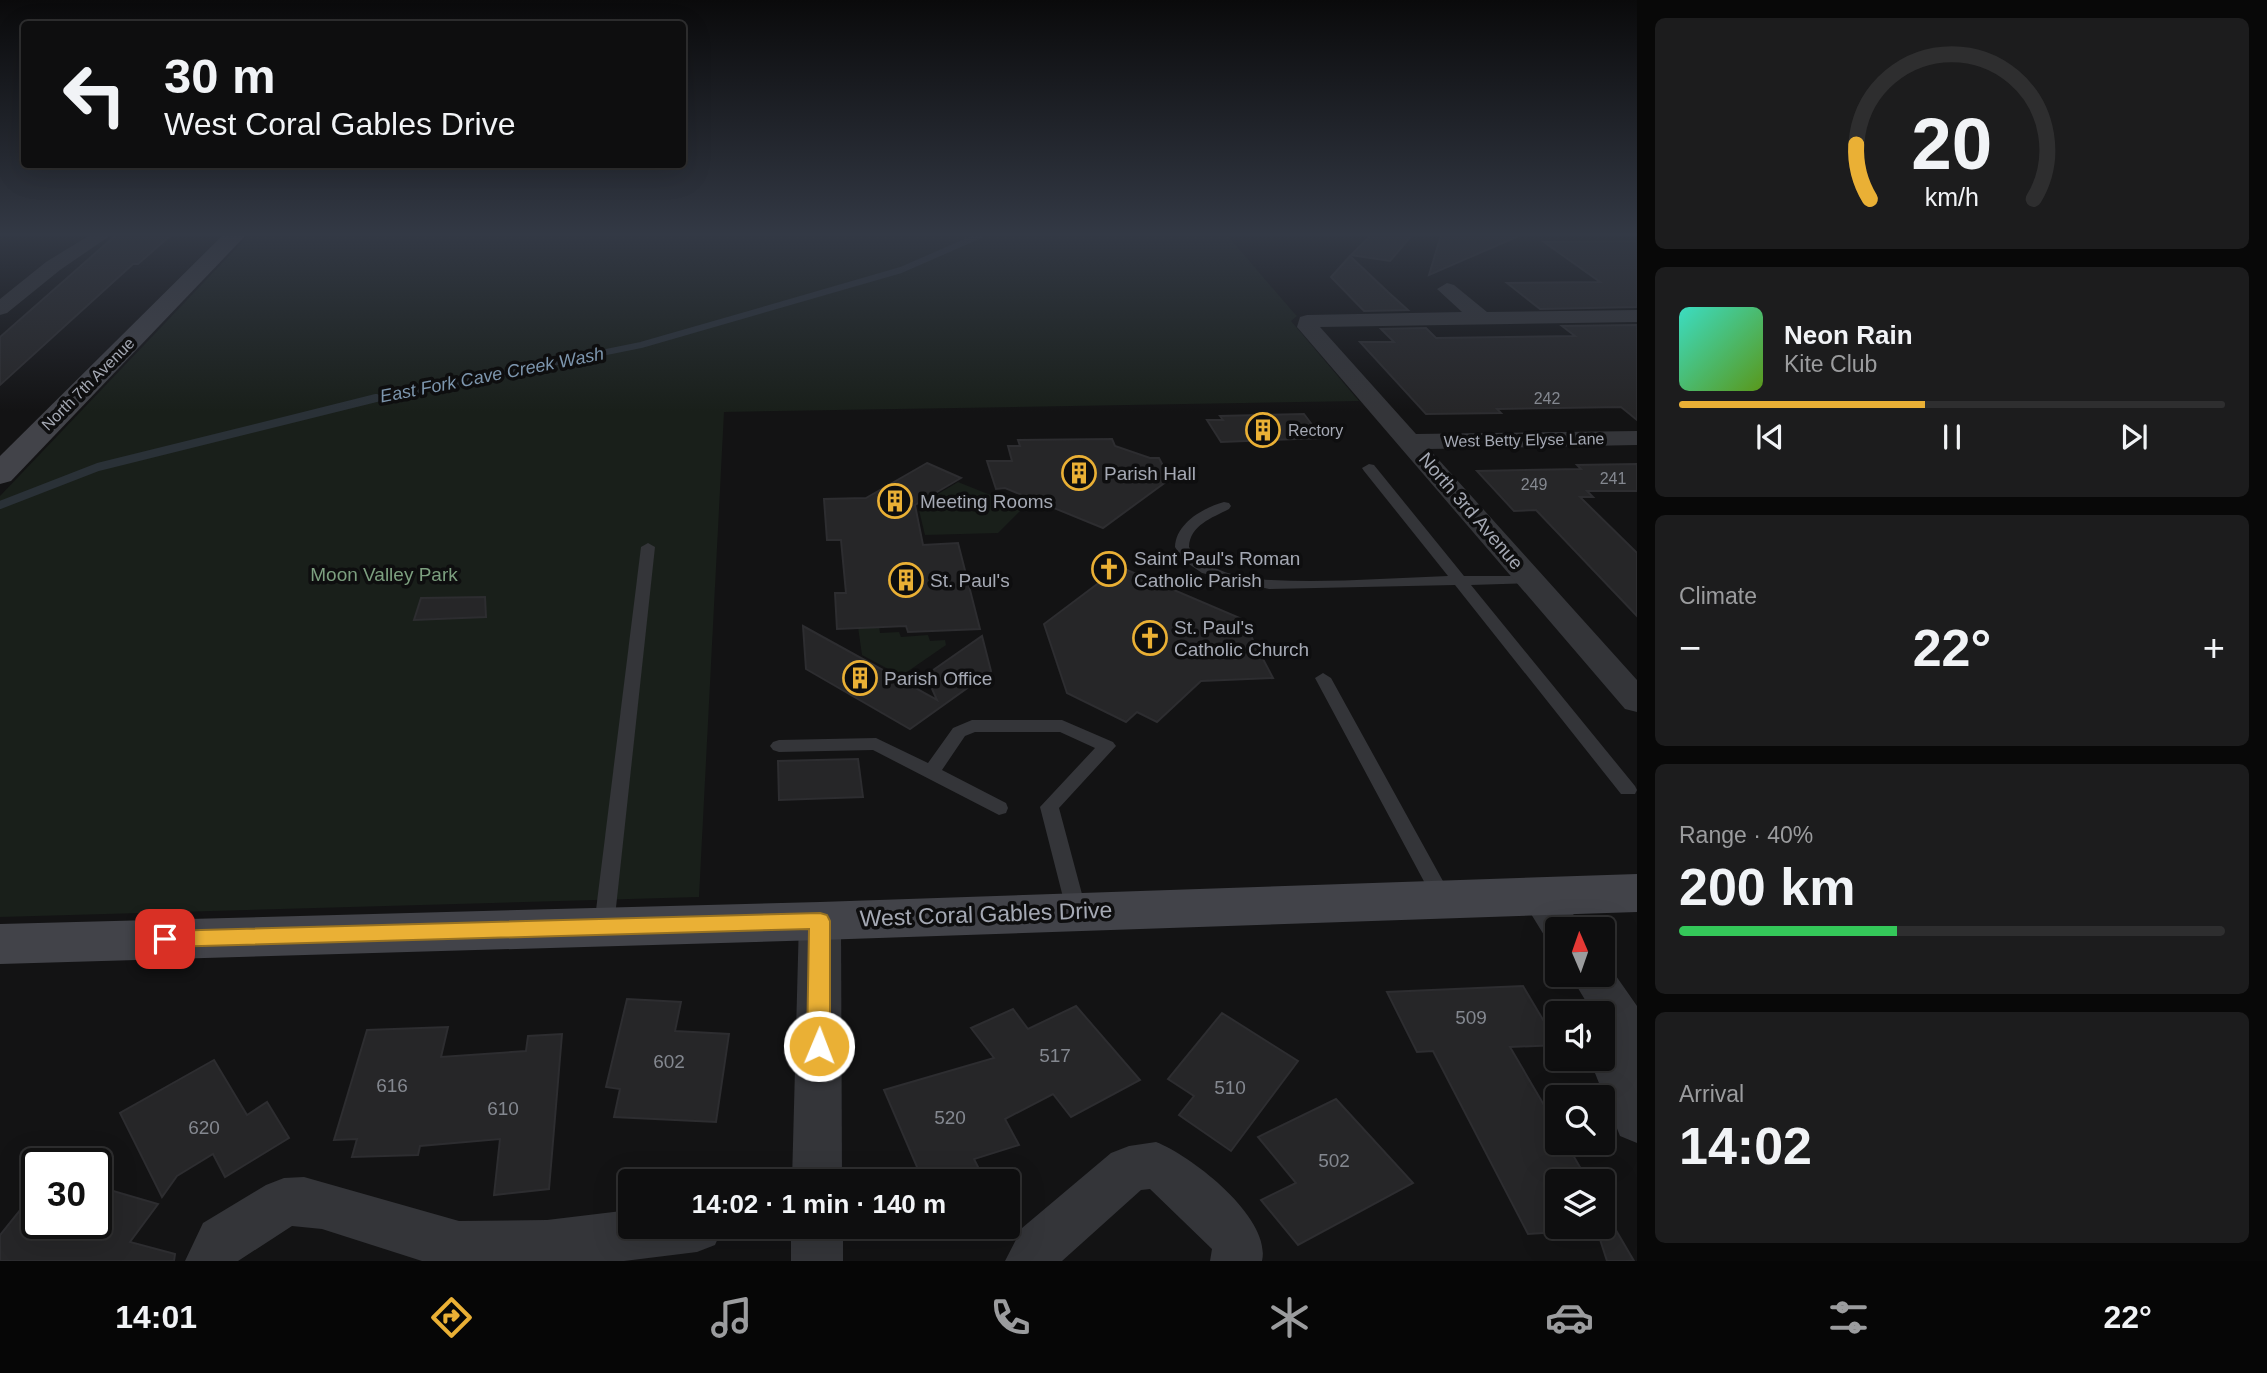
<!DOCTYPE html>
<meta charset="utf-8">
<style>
:root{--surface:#0e0e0f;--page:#1c1c1d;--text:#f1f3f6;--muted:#9b9c9e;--line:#2e2e2f;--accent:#eab035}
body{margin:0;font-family:Arial,sans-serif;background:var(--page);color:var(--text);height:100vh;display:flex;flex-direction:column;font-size:26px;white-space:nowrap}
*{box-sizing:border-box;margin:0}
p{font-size:23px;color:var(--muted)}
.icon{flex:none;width:38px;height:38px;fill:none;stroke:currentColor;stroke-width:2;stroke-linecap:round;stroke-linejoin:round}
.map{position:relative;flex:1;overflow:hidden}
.details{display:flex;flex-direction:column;gap:18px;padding:18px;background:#080808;width:630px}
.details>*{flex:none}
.guide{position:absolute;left:21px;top:21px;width:665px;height:147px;border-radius:7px;box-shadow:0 7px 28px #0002,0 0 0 2px var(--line);background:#0e0e0f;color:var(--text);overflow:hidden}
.needle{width:46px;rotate:358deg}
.buttons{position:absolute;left:1545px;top:917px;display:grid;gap:14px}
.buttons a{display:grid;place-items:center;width:70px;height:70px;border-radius:7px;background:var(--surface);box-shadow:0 7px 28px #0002,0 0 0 2px var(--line);font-size:35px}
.speed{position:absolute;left:21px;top:1148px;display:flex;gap:14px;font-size:35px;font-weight:700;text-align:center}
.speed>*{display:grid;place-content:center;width:91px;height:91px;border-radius:50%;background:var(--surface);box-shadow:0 7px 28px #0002,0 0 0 2px var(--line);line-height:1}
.speed .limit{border:4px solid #111;border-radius:10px;background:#fff;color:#111}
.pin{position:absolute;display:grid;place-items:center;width:60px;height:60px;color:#fff;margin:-30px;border-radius:14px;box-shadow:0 4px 10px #0006}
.me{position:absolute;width:77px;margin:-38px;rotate:1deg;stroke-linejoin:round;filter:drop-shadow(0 0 5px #0008)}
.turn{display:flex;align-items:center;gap:24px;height:147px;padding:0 28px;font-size:32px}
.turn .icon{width:91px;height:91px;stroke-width:2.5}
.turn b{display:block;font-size:49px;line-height:60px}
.big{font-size:52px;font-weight:800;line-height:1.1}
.details .tile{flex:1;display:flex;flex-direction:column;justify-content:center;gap:10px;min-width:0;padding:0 24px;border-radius:10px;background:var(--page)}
.details .dial{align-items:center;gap:0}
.dial svg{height:182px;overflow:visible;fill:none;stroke:var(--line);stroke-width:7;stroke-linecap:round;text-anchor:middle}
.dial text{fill:var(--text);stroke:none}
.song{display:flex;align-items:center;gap:21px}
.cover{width:84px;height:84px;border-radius:10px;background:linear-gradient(135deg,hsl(170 70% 55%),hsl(90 70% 35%))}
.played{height:7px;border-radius:4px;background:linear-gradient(90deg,var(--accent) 45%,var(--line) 45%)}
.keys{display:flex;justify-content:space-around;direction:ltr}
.heat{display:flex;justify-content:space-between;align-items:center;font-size:38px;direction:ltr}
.charge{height:10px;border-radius:5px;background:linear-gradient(90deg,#34c759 40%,var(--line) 0)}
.trip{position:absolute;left:618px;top:1169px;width:402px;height:70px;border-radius:7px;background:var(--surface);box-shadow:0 7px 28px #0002,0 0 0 2px var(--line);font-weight:800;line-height:70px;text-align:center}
.tabs{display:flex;height:112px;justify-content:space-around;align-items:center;background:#060606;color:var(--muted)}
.tabs .icon{width:49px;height:49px}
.tabs .active{color:var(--accent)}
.tabs b{font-size:32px;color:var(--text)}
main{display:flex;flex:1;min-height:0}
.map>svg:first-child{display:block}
</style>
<main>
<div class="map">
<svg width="1637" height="1261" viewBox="0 0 1637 1261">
<rect width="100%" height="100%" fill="#131314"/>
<g fill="#191f1a">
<path d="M249 235H1227L1294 313 1297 316 1291 321 1359 401 724 412 699 897 0 917V496Z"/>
<path d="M958 482 1023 508 998 533 925 535 918 506Z"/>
<path d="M879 626 880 633 899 632 901 637 928 635 930 641 945 640 946 645 901 676 862 655 858 627Z"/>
</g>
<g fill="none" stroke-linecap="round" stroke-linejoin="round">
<path stroke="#2a3137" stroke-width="6" d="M369 400 641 345 901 270 981 235"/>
<path stroke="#2a3137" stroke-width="8" d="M0 505 98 467 376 398"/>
</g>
<g fill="#262628" stroke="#2d2d30" stroke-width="2">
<path d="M116 235H171L138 264H133L0 385V337Z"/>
<path d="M1371 235H1412L1390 261 1351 255Z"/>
<path d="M1441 235H1521L1429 275Z"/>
<path d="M1637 241V307L1540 309 1507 283 1600 282 1544 242Z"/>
<path d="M1350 256 1388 292 1408 310 1364 311 1331 277Z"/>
<path d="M1637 325V420L1621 407 1497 409 1501 413 1426 414 1360 342H1394L1381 329 1426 328 1436 338 1575 336 1562 326Z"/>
<path d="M1304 414 1322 438 1221 442 1207 420H1223L1220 416Z"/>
<path d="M1112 439 1115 446 1150 458H1159L1170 479 1103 528 1005 488 996 489 987 461H1012L1008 446H1020L1018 440Z"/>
<path d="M927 463 961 478 915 505 923 545 958 543 980 629 908 632 906 626 837 629 835 593H846L841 540H827L824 499 866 498Z"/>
<path d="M1637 464V491H1587L1593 497H1580L1637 553V616L1536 510 1514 511 1477 471 1581 469 1577 465Z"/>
<path d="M1120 567 1242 619 1273 678 1201 681 1157 722 1137 712 1126 722 1067 693 1044 624Z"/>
<path d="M485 597 486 617 414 620 421 598Z"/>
<path d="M803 626 937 700 926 675 982 636 991 671 910 729 806 669Z"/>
<path d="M858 759 863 797 779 800 778 761Z"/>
<path d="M1523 986 1558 1045 1510 1047 1558 1129V1143H1566L1588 1181H1558V1232L1528 1234 1433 1051 1417 1052 1387 992Z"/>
<path d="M627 999 681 1002 675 1031 729 1034 716 1122 614 1117 620 1089 606 1087Z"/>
<path d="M1076 1006 1140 1080 1071 1117 1053 1094 1005 1119 1019 1145 974 1159 985 1181H923L884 1090 994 1058 971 1028 1013 1009 1028 1029Z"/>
<path d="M1222 1013 1298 1061 1231 1151 1179 1115 1194 1096 1168 1079Z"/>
<path d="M448 1027 441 1057 526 1051 528 1036 562 1034 549 1189 494 1195 500 1139 420 1146 418 1155 352 1157 357 1139 334 1140 367 1030Z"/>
<path d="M214 1060 247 1115 267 1102 289 1138 225 1177 213 1154 177 1176 162 1197 120 1113Z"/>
<path d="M1336 1099 1413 1183 1298 1245 1261 1200 1296 1183 1258 1137Z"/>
<path d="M96 1186 158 1204 130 1242 175 1254 174 1261H0V1235L37 1189V1223H96Z"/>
<path d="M1603 1208 1634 1261H1607L1596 1227H1603Z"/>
</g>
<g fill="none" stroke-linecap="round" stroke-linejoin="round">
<g fill="#343539" fill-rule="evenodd">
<path d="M1369 464 1374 465 1464 576H1536L1538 579 1531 583 1471 585 1635 786 1637 790 1635 794H1621L1455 585 1269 589 1202 573 1183 560 1175 547C1176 523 1203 508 1224 502L1229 503 1231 506 1229 509C1212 518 1190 525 1189 547 1204 571 1244 579 1271 580 1330 583 1390 578 1448 576L1364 471 1362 468Z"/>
<path d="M648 543 655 547 614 926 611 932 604 934 597 932 594 926 641 547Z"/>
<path d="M1323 673 1331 678 1449 892 1452 897 1449 902 1442 905 1435 902 1315 678Z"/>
<path d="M972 720H1062L1113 742 1116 746 1059 808 1086 909 1083 915 1076 917 1069 915 1066 909 1040 807 1095 748 1060 732H975L965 736 942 770 1006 803 1008 808 1006 813 999 815 873 750 779 752 773 750 770 746 773 742 779 740 876 738 928 763 953 728Z"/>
</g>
<g fill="#343539" fill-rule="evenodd">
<path d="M90 235H111L60 270 7 313 0 315V299L46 262Z"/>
<path d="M1447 283 1454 285 1487 312 1637 310V322L1320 327 1416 434 1637 431V445L1429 449 1637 680V712L1625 709 1297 327 1300 317 1307 315 1462 312 1437 289Z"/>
<path d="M1540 881 1554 885 1583 929H1558V944L1547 940 1520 896 1526 885Z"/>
<path d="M820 905 835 910 841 921 842 1181H792L799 921 805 910Z"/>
<path d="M1603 961 1607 963 1637 1006V1143L1620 1136 1591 1063 1593 1059H1603L1606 1033 1603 1013H1593L1570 975H1603Z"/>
<path d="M1156 1142C1192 1156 1272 1218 1262 1261H1210L1212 1249 1150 1189 1141 1190 1062 1261H1005L1022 1228 1111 1153 1129 1146Z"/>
<path d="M304 1177 459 1221 547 1220 630 1210V1227H723L715 1245 697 1252 624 1261H422L322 1229 292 1226 238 1261H185L203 1223 266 1185 284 1178Z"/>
<rect x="791" y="1227" width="52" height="34"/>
</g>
<g fill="#424349" fill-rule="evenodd">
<path d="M223 235H246L11 481 0 484V456Z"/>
<path d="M1637 874V912L820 940 0 964V924L820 902Z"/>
</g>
</g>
<linearGradient id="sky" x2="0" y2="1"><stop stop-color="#0a0a0b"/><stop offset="0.57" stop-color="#333945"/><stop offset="1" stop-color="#333945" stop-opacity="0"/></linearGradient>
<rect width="1637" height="411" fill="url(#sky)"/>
<path fill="#eab035" stroke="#987222" stroke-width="2" d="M820 913 827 915 830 921V1046L827 1053 819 1056 811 1053 807 1046 809 929 165 947 157 945 154 939 157 933 165 931Z"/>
<defs>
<g id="building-ring" transform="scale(1.75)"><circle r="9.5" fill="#0e0e0f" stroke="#eab035" stroke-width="1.5"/><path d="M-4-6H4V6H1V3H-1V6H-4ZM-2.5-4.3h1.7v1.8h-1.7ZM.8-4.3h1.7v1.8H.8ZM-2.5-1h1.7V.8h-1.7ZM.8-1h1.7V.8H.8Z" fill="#eab035"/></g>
<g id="church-ring" transform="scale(1.75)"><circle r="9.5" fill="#0e0e0f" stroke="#eab035" stroke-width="1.5"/><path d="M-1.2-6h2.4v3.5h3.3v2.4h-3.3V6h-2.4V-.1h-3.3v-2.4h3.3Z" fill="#eab035"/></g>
</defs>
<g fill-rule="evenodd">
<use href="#building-ring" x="1263" y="430"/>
<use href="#building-ring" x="1079" y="473"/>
<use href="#building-ring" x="895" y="501"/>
<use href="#church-ring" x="1109" y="569"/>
<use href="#building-ring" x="906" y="580"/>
<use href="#church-ring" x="1150" y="638"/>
<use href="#building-ring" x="860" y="678"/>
</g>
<g text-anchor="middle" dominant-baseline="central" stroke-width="7" stroke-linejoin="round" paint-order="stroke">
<g font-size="16" fill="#a5a9b4" stroke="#0e0e0f">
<text transform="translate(88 384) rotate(-45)">North 7th Avenue</text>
<text transform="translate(1524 440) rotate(-1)">West Betty Elyse Lane</text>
</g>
<g font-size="16" fill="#848890">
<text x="1547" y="398">242</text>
<text x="1613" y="478">241</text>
<text x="1534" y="484">249</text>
</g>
<g font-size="16" fill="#a5a9b4" stroke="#0e0e0f" text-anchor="start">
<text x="1288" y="430">Rectory</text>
</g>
<g font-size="18" font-style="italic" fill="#7d96ae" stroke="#0e0e0f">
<text transform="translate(492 375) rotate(-11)">East Fork Cave Creek Wash</text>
</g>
<g font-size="19" fill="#a5a9b4" stroke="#0e0e0f" text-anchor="start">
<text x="1104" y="473">Parish Hall</text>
<text x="920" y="501">Meeting Rooms</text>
<text x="1134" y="558">Saint Paul's Roman<tspan x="1134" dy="22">Catholic Parish</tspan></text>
<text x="930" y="580">St. Paul's</text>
<text x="1174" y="627">St. Paul's<tspan x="1174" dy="22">Catholic Church</tspan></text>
<text x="884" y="678">Parish Office</text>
</g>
<g font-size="19" fill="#a5a9b4" stroke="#0e0e0f">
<text transform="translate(1471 511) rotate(49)">North 3rd Avenue</text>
</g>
<g font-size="19" fill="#7c9f7f" stroke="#0e0e0f">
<text x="384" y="574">Moon Valley Park</text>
</g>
<g font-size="19" fill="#848890">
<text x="1471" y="1017">509</text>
<text x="1055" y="1055">517</text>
<text x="669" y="1061">602</text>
<text x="392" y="1085">616</text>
<text x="1230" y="1087">510</text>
<text x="503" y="1108">610</text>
<text x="950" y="1117">520</text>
<text x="204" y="1127">620</text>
<text x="1334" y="1160">502</text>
</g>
<g font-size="23" fill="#a5a9b4" stroke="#0e0e0f">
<text transform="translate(986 914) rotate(-2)">West Coral Gables Drive</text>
</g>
</g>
</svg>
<div class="buttons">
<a><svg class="needle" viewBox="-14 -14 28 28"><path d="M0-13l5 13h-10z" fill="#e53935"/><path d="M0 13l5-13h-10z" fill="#9b9c9e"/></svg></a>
<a><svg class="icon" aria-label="sound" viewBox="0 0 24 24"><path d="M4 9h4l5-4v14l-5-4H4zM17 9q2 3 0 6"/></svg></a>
<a><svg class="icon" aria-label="search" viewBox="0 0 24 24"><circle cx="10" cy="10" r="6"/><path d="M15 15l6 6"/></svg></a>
<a><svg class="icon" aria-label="layers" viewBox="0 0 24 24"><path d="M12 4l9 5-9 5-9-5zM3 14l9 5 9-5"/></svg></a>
</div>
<div class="speed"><div class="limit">30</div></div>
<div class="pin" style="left:165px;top:939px;background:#d93025"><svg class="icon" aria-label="arrive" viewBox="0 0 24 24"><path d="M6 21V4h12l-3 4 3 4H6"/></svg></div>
<svg class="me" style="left:819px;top:1046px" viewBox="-20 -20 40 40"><circle r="17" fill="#eab035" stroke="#fff" stroke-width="3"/><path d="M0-11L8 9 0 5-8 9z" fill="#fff"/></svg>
<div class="trip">14:02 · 1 min · 140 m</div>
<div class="guide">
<div class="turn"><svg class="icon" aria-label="left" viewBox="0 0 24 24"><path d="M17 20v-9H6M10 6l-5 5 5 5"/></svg><div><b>30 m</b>West Coral Gables Drive</div></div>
</div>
</div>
<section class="details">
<div class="tile dial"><svg viewBox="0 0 100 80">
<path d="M14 69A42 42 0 1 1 86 69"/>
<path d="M14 69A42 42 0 0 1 8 45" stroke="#eab035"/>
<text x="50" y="56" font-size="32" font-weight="700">20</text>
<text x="50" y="72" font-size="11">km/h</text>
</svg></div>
<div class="tile">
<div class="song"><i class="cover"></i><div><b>Neon Rain</b><p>Kite Club</p></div></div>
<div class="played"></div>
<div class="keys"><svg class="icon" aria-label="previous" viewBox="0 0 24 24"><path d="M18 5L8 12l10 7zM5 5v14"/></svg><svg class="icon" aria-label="pause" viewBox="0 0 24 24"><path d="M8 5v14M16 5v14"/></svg><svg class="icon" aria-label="next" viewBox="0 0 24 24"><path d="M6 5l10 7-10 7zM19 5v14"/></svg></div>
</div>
<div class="tile"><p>Climate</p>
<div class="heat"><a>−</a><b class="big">22°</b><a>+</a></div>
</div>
<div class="tile"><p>Range · 40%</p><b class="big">200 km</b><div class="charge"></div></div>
<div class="tile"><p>Arrival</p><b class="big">14:02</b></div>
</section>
</main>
<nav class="tabs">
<b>14:01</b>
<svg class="icon active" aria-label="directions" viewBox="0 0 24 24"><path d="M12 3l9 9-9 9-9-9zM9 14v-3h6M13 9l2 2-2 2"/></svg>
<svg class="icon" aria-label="music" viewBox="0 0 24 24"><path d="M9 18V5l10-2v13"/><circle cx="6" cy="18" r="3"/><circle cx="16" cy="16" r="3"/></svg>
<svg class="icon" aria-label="phone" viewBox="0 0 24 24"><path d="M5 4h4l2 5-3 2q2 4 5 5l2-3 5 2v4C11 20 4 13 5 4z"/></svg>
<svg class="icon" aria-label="climate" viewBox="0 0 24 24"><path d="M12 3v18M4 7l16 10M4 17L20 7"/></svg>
<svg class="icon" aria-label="car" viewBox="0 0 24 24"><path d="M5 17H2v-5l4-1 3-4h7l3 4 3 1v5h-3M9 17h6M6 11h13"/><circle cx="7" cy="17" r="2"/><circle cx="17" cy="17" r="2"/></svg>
<svg class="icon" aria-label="filters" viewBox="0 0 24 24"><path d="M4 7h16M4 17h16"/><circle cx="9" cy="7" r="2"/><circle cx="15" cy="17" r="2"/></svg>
<b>22°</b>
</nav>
